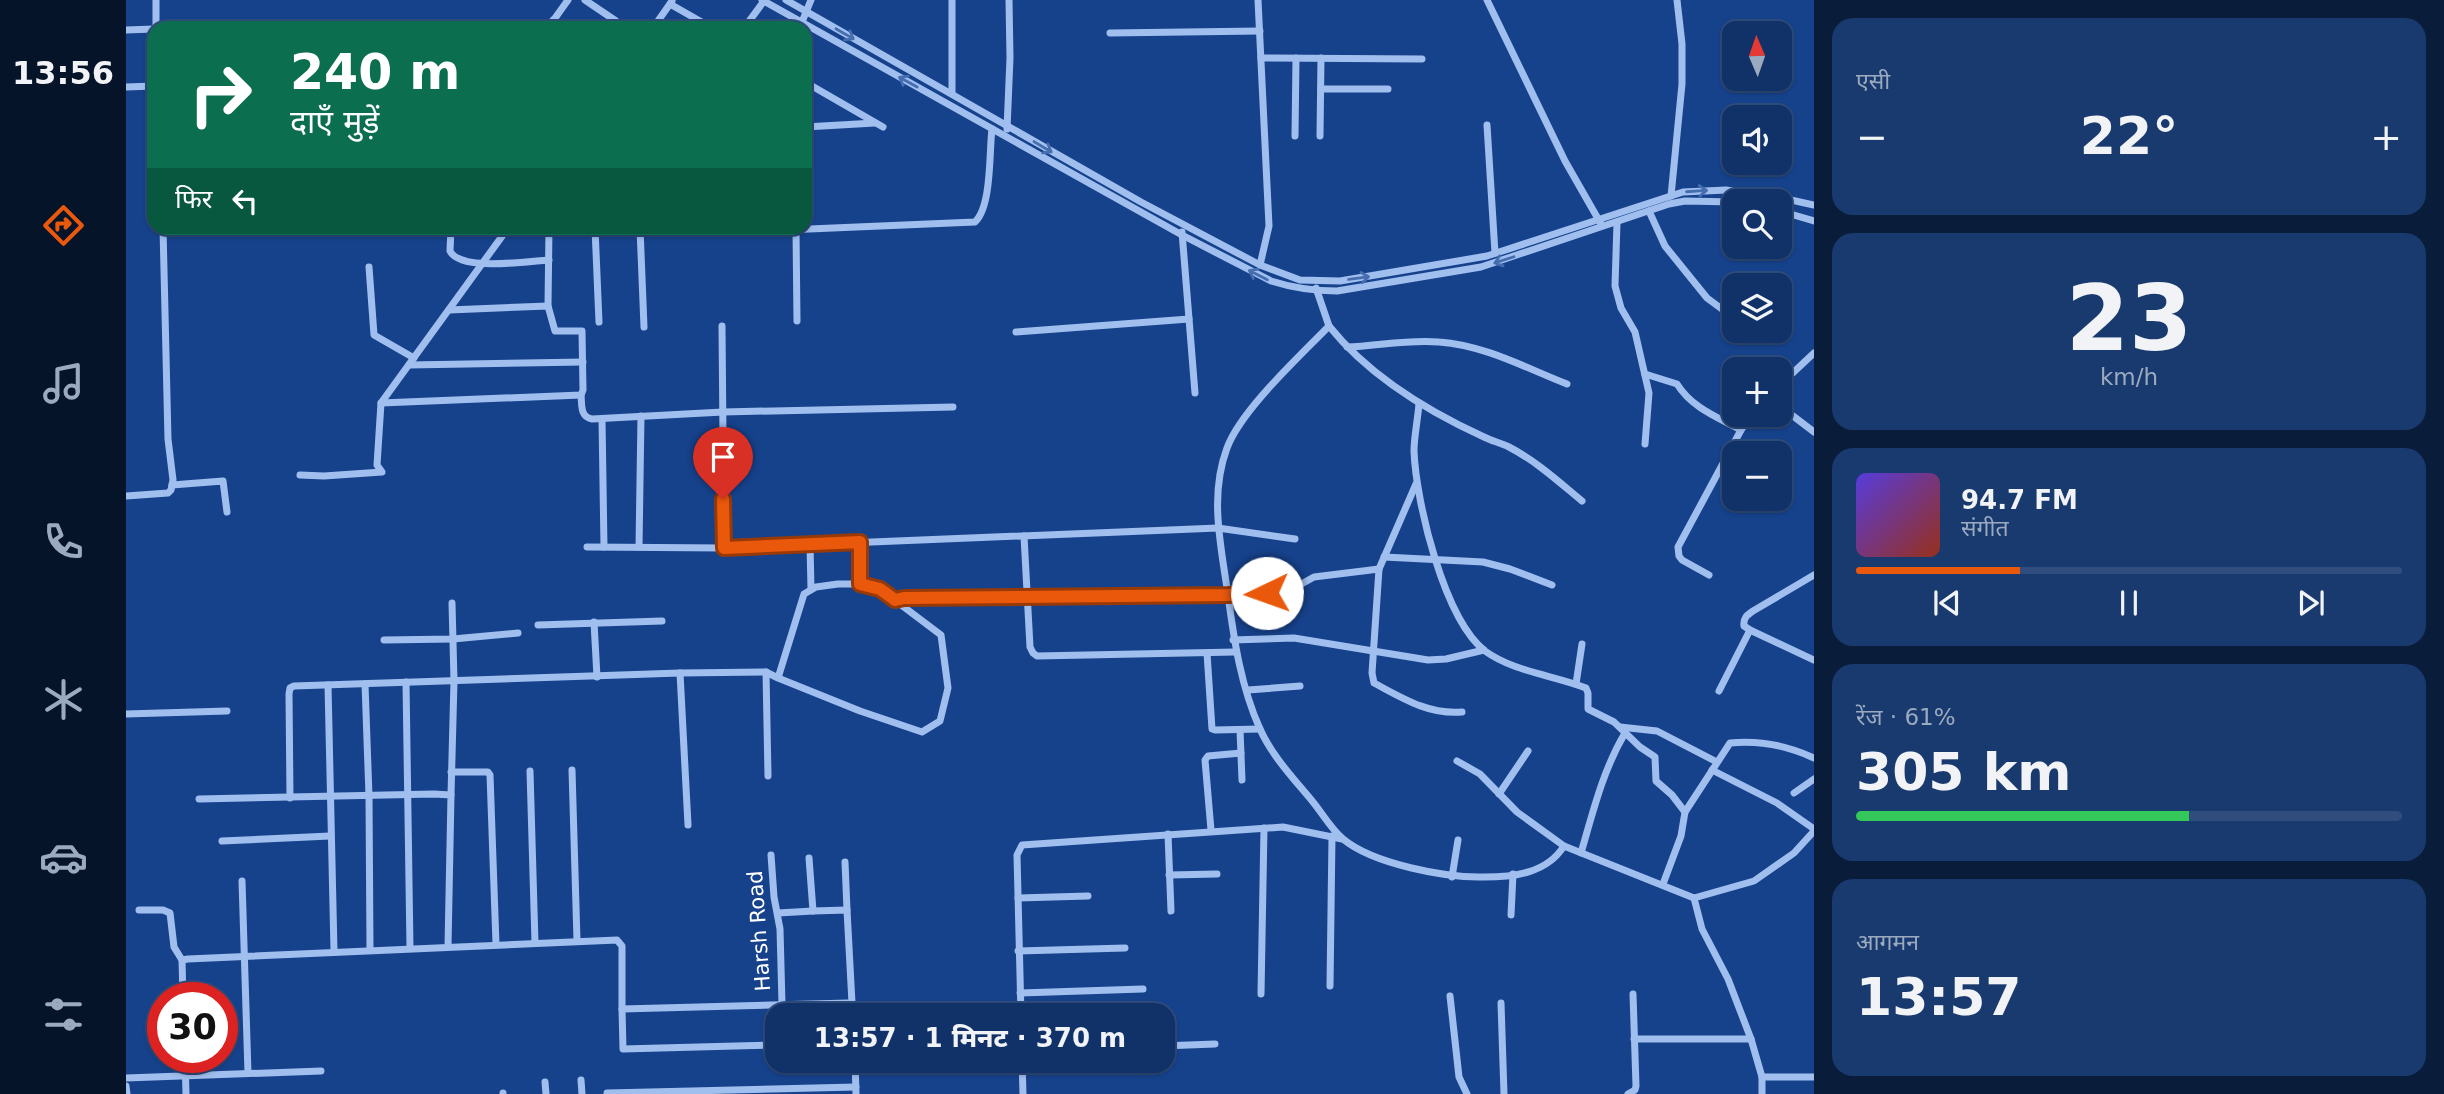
<!DOCTYPE html>
<html lang="hi">
<meta charset="utf-8">
<style>
:root{--surface:#103269;--page:#193a6f;--text:#f1f3f6;--muted:#9caac0;--line:#304d7d;--accent:#ea580c}
body{margin:0;font-family:"DejaVu Sans","Noto Sans Devanagari",sans-serif;background:var(--page);color:var(--text);height:100vh;display:flex;flex-direction:column;font-size:26px;white-space:nowrap}
*{box-sizing:border-box;margin:0}
p{font-size:23px;color:var(--muted)}
.icon{flex:none;width:38px;height:38px;fill:none;stroke:currentColor;stroke-width:2;stroke-linecap:round;stroke-linejoin:round}
.map{position:relative;flex:1;overflow:hidden}
.panel{display:flex;flex-direction:column;gap:18px;padding:18px;background:#091c3a;width:630px}
.panel>*{flex:none}
.guide{position:absolute;left:21px;top:21px;width:665px;height:214px;border-radius:21px;box-shadow:0 2px 5px #0004,0 0 0 2px var(--line);background:#0b6e4f;color:#fff;overflow:hidden}
.needle{width:46px;rotate:358deg}
.tools{position:absolute;left:1596px;top:21px;display:grid;gap:14px}
.tools a{display:grid;place-items:center;width:70px;height:70px;border-radius:14px;background:var(--surface);box-shadow:0 2px 5px #0004,0 0 0 2px var(--line);font-size:35px}
.speed{position:absolute;left:21px;top:982px;display:flex;gap:14px;font-size:35px;font-weight:700;text-align:center}
.speed>*{display:grid;place-content:center;width:91px;height:91px;border-radius:50%;background:var(--surface);box-shadow:0 2px 5px #0004,0 0 0 2px var(--line);line-height:1}
.speed .limit{border:10px solid #d22;background:#fff;color:#111}
.pin{position:absolute;display:grid;place-items:center;width:60px;height:60px;color:#fff;margin:-72px -30px;border-radius:50% 50% 50% 0;rotate:-45deg;box-shadow:0 0 7px #0007}
.pin .icon{rotate:45deg}
.me{position:absolute;width:77px;margin:-38px;rotate:267deg;stroke-linejoin:round;filter:drop-shadow(0 0 5px #0008)}
.turn{display:flex;align-items:center;gap:24px;height:147px;padding:0 28px;font-size:32px}
.turn .icon{width:91px;height:91px;stroke-width:2.5}
.turn b{display:block;font-size:49px;line-height:60px}
.then{display:flex;align-items:center;height:66px;padding:0 28px;background:#0003;gap:14px;font-size:26px}
.big{font-size:52px;font-weight:800;line-height:1.1}
.panel .tile{flex:1;display:flex;flex-direction:column;justify-content:center;gap:10px;min-width:0;padding:0 24px;border-radius:21px;background:var(--page)}
.panel .dial{align-items:center;gap:0}
.dial b{font-size:91px;line-height:1}
.song{display:flex;align-items:center;gap:21px}
.cover{width:84px;height:84px;border-radius:10px;background:linear-gradient(135deg,hsl(250 70% 55%),hsl(10 70% 35%))}
.played{height:7px;border-radius:4px;background:linear-gradient(90deg,var(--accent) 30%,var(--line) 30%)}
.keys{display:flex;justify-content:space-around;direction:ltr}
.heat{display:flex;justify-content:space-between;align-items:center;font-size:38px;direction:ltr}
.charge{height:10px;border-radius:5px;background:linear-gradient(90deg,#34c759 61%,var(--line) 0)}
.trip{position:absolute;left:639px;top:1003px;width:410px;height:70px;border-radius:21px;background:var(--surface);box-shadow:0 2px 5px #0004,0 0 0 2px var(--line);font-weight:800;line-height:70px;text-align:center}
main{display:flex;flex:1;min-height:0}
.dock{display:flex;flex-direction:column;width:126px;justify-content:space-around;align-items:center;background:#06142a;color:var(--muted)}
.dock .icon{width:49px;height:49px}
.dock .active{color:var(--accent)}
.dock b{font-size:32px;color:var(--text)}
.map>svg:first-child{display:block}
</style>
<main>
<nav class="dock">
<b>13:56</b>
<svg class="icon active" aria-label="directions" viewBox="0 0 24 24"><path d="M12 3l9 9-9 9-9-9zM9 14v-3h6M13 9l2 2-2 2"/></svg>
<svg class="icon" aria-label="music" viewBox="0 0 24 24"><path d="M9 18V5l10-2v13"/><circle cx="6" cy="18" r="3"/><circle cx="16" cy="16" r="3"/></svg>
<svg class="icon" aria-label="phone" viewBox="0 0 24 24"><path d="M5 4h4l2 5-3 2q2 4 5 5l2-3 5 2v4C11 20 4 13 5 4z"/></svg>
<svg class="icon" aria-label="climate" viewBox="0 0 24 24"><path d="M12 3v18M4 7l16 10M4 17L20 7"/></svg>
<svg class="icon" aria-label="car" viewBox="0 0 24 24"><path d="M5 17H2v-5l4-1 3-4h7l3 4 3 1v5h-3M9 17h6M6 11h13"/><circle cx="7" cy="17" r="2"/><circle cx="17" cy="17" r="2"/></svg>
<svg class="icon" aria-label="filters" viewBox="0 0 24 24"><path d="M4 7h16M4 17h16"/><circle cx="9" cy="7" r="2"/><circle cx="15" cy="17" r="2"/></svg>
</nav>
<div class="map">
<svg width="1688" height="1094" viewBox="0 0 1688 1094">
<rect width="100%" height="100%" fill="#16428c"/>
<g fill="none" stroke-linecap="round" stroke-linejoin="round">
<g stroke="#a0bfef" stroke-width="7">
<path d="M30 0V28"/>
<path d="M459 0 490 21"/>
<path d="M636 0 1056 235 1145 281C1167 288 1188 291 1211 291L1355 267 1543 204 1559 201 1608 202"/>
<path d="M660 0 1015 202 1134 265 1174 280 1214 281 1361 256 1557 192 1600 190 1656 198 1688 205"/>
<path d="M826 0V93"/>
<path d="M1132 0 1143 226 1134 265"/>
<path d="M1361 0 1439 161 1475 224"/>
<path d="M544 4 586 28"/>
<path d="M427 20 438 28"/>
<path d="M676 22 685 0"/>
<path d="M422 28 442 0"/>
<path d="M527 28 546 1"/>
<path d="M618 28 638 1"/>
<path d="M0 30 28 29"/>
<path d="M984 33 1134 31"/>
<path d="M1135 58 1296 59"/>
<path d="M679 82 757 127"/>
<path d="M0 87 28 86"/>
<path d="M1195 89H1262"/>
<path d="M1361 125 1369 253"/>
<path d="M679 127 749 123"/>
<path d="M881 129 884 58 883 0"/>
<path d="M1169 136 1170 58"/>
<path d="M1194 136 1195 58"/>
<path d="M1545 196 1556 84V44L1551 0"/>
<path d="M1523 211 1539 246 1581 298 1608 318"/>
<path d="M1654 211 1688 221"/>
<path d="M1491 223 1489 286 1495 308 1509 332 1523 393 1519 444"/>
<path d="M325 228 324 251C335 272 402 261 423 260"/>
<path d="M469 228 473 322"/>
<path d="M514 228 518 327"/>
<path d="M670 230 671 321"/>
<path d="M615 232 849 222C866 206 863 152 866 129"/>
<path d="M1056 232 1069 393"/>
<path d="M243 267 248 335 288 358"/>
<path d="M1190 288 1203 326C1174 356 1115 410 1101 448 1083 496 1095 546 1102 595 1108 640 1115 687 1134 729 1146 756 1168 779 1187 802 1196 813 1205 829 1217 839 1247 864 1320 878 1358 877 1389 877 1421 873 1438 846"/>
<path d="M422 306 423 228"/>
<path d="M596 326 598 548"/>
<path d="M1203 326C1243 376 1301 411 1358 437 1366 441 1375 443 1383 447 1410 461 1433 482 1456 501"/>
<path d="M1626 331H1627"/>
<path d="M890 332 1063 319"/>
<path d="M1221 347C1251 346 1283 339 1313 342 1358 345 1400 368 1441 384"/>
<path d="M283 365 457 362"/>
<path d="M1519 374 1551 384C1566 408 1591 417 1615 430"/>
<path d="M1654 385 1688 353"/>
<path d="M455 395C456 405 454 417 466 419L597 412 827 407"/>
<path d="M255 403 455 395 457 390 456 331H429L422 306 323 310"/>
<path d="M1293 403C1292 419 1288 436 1288 451 1290 502 1318 619 1359 651 1388 672 1427 675 1460 688L1462 693V709L1488 722 1514 747 1529 757 1530 781 1546 795 1559 812 1555 836 1537 884"/>
<path d="M1654 406 1688 432"/>
<path d="M476 419 478 547"/>
<path d="M174 475 198 476 256 472 251 465 255 403 382 228"/>
<path d="M1290 484 1253 569 1246 673 1248 683C1276 698 1303 715 1336 712"/>
<path d="M46 485 97 481 101 512"/>
<path d="M0 496 42 493 45 490 47 480 42 439 37 228"/>
<path d="M898 536 904 647 907 653 911 656 1109 652"/>
<path d="M734 543V584"/>
<path d="M684 545 685 589"/>
<path d="M461 547 598 548 1092 528 1169 539"/>
<path d="M513 547 515 416"/>
<path d="M1258 557 1357 562 1384 569 1426 585"/>
<path d="M1583 575 1556 560 1553 556 1552 547 1615 430 1626 415"/>
<path d="M1688 575 1627 611C1621 615 1617 618 1618 626L1624 630 1688 660"/>
<path d="M769 600 777 598 1102 595 1161 592 1188 577 1253 569"/>
<path d="M468 622 471 677"/>
<path d="M412 625 536 621"/>
<path d="M258 640 327 639 392 633"/>
<path d="M1107 640 1168 638 1302 660 1320 659 1358 650"/>
<path d="M1081 653 1086 729 1089 730 1134 729"/>
<path d="M640 672 642 776"/>
<path d="M554 673 562 825"/>
<path d="M280 682 284 948"/>
<path d="M239 684 243 796 244 950"/>
<path d="M1450 684 1456 644"/>
<path d="M202 685 208 951"/>
<path d="M1122 690 1174 686"/>
<path d="M1593 691 1624 630"/>
<path d="M0 714 101 711"/>
<path d="M1494 727 1531 731 1591 762"/>
<path d="M1114 730 1116 780"/>
<path d="M1331 761 1354 774 1391 812 1438 846 1568 898 1576 929 1602 979 1625 1039 1636 1077V1094"/>
<path d="M446 770 451 941"/>
<path d="M1586 770 1651 803 1688 829"/>
<path d="M404 771 409 943"/>
<path d="M325 772H362L364 775 370 944"/>
<path d="M1668 793 1688 779"/>
<path d="M1373 794 1402 751"/>
<path d="M325 795 328 681 326 603"/>
<path d="M164 798 163 694 164 688 168 686 554 673 640 672 652 678 734 711 796 732 814 721 822 688 815 635 754 589 734 584H712L690 587 678 594 652 678"/>
<path d="M73 799 308 794 325 795 322 946"/>
<path d="M1559 812 1604 743C1633 740 1662 746 1688 758"/>
<path d="M1085 830 1079 760 1082 756 1115 753"/>
<path d="M1042 834 1045 911"/>
<path d="M96 841 204 836"/>
<path d="M1455 853C1467 812 1477 770 1499 733"/>
<path d="M645 855 648 897 654 929 656 1004"/>
<path d="M719 862 721 910"/>
<path d="M1043 875 1091 874"/>
<path d="M1326 877 1332 840"/>
<path d="M116 881 122 1073"/>
<path d="M892 898 962 896"/>
<path d="M1568 898 1628 881 1668 853 1688 831"/>
<path d="M13 910H37L44 913 48 947 56 960"/>
<path d="M687 911 721 910 726 1003"/>
<path d="M652 913 687 911 683 858"/>
<path d="M1385 915 1387 874"/>
<path d="M892 951 999 948"/>
<path d="M1204 986 1206 836"/>
<path d="M894 993 1017 989"/>
<path d="M1135 994 1138 828"/>
<path d="M1324 996 1333 1077 1341 1094"/>
<path d="M57 998 56 960 62 959 491 940 496 946V1009L723 1003 727 1005 728 1015"/>
<path d="M1375 1003 1378 1094"/>
<path d="M496 1009 497 1049 651 1045"/>
<path d="M895 1015 891 855 896 845 1157 827 1216 839"/>
<path d="M1508 1039H1625"/>
<path d="M1036 1046 1089 1044"/>
<path d="M59 1057 60 1094"/>
<path d="M729 1060 730 1094"/>
<path d="M896 1060 897 1094"/>
<path d="M1636 1077H1688"/>
<path d="M0 1078 195 1071"/>
<path d="M455 1080 456 1094"/>
<path d="M419 1082 420 1094"/>
<path d="M0 1086 1 1094"/>
<path d="M377 1093V1094"/>
<path d="M481 1093 730 1087"/>
<path d="M1502 1094 1509 1090 1510 1086 1507 994"/>
</g>
</g>
<defs><path id="oneway-shaft" d="M-6 0H5M1.5-3L5.5 0L1.5 3" fill="none" stroke-width="1.6" stroke-linecap="round" stroke-linejoin="round" transform="scale(1.75)"/></defs>
<g stroke="#466eaf">
<use href="#oneway-shaft" transform="translate(719 34) rotate(30)"/>
<use href="#oneway-shaft" transform="translate(782 82) rotate(-151)"/>
<use href="#oneway-shaft" transform="translate(917 147) rotate(31)"/>
<use href="#oneway-shaft" transform="translate(1571 191) rotate(-4)"/>
<use href="#oneway-shaft" transform="translate(1378 260) rotate(162)"/>
<use href="#oneway-shaft" transform="translate(1132 275) rotate(-153)"/>
<use href="#oneway-shaft" transform="translate(1233 278) rotate(-8)"/>
</g>
<g fill="none" stroke-linecap="round" stroke-linejoin="round">
<g stroke="#983908" stroke-width="18">
<path id="route" d="M597 499 598 548 734 542V584L754 589 769 600 778 598 1102 595 1141 593"/>
</g>
<use href="#route" stroke="#ea580c" stroke-width="12"/>
</g>
<g text-anchor="middle" dominant-baseline="central" stroke-width="7" stroke-linejoin="round" paint-order="stroke">
<g font-size="21" fill="#fff" stroke="#16428c">
<text transform="translate(633 931) rotate(-94)">Harsh Road</text>
</g>
</g>
</svg>
<div class="tools">
<a><svg class="needle" viewBox="-14 -14 28 28"><path d="M0-13l5 13h-10z" fill="#e53935"/><path d="M0 13l5-13h-10z" fill="#9caac0"/></svg></a>
<a><svg class="icon" aria-label="sound" viewBox="0 0 24 24"><path d="M4 9h4l5-4v14l-5-4H4zM17 9q2 3 0 6"/></svg></a>
<a><svg class="icon" aria-label="search" viewBox="0 0 24 24"><circle cx="10" cy="10" r="6"/><path d="M15 15l6 6"/></svg></a>
<a><svg class="icon" aria-label="layers" viewBox="0 0 24 24"><path d="M12 4l9 5-9 5-9-5zM3 14l9 5 9-5"/></svg></a>
<a>+</a>
<a>−</a>
</div>
<div class="speed"><div class="limit">30</div></div>
<div class="pin" style="left:597px;top:499px;background:#d93025"><svg class="icon" aria-label="arrive" viewBox="0 0 24 24"><path d="M6 21V4h12l-3 4 3 4H6"/></svg></div>
<svg class="me" style="left:1141px;top:593px" viewBox="-20 -20 40 40"><circle r="19" fill="#fff"/><path d="M0-13L10 11 0 6-10 11z" fill="#ea580c"/></svg>
<div class="trip">13:57 · 1 मिनट · 370 m</div>
<div class="guide">
<div class="turn"><svg class="icon" aria-label="right" viewBox="0 0 24 24"><path d="M7 20v-9h11M14 6l5 5-5 5"/></svg><div><b>240 m</b>दाएँ मुड़ें</div></div>
<div class="then">फिर<svg class="icon" aria-label="left" viewBox="0 0 24 24"><path d="M17 20v-9H6M10 6l-5 5 5 5"/></svg></div>
</div>
</div>
<section class="panel">
<div class="tile"><p>एसी</p>
<div class="heat"><a>−</a><b class="big">22°</b><a>+</a></div>
</div>
<div class="tile dial"><b>23</b><p>km/h</p></div>
<div class="tile">
<div class="song"><i class="cover"></i><div><b>94.7 FM</b><p>संगीत</p></div></div>
<div class="played"></div>
<div class="keys"><svg class="icon" aria-label="previous" viewBox="0 0 24 24"><path d="M18 5L8 12l10 7zM5 5v14"/></svg><svg class="icon" aria-label="pause" viewBox="0 0 24 24"><path d="M8 5v14M16 5v14"/></svg><svg class="icon" aria-label="next" viewBox="0 0 24 24"><path d="M6 5l10 7-10 7zM19 5v14"/></svg></div>
</div>
<div class="tile"><p>रेंज · 61%</p><b class="big">305 km</b><div class="charge"></div></div>
<div class="tile"><p>आगमन</p><b class="big">13:57</b></div>
</section>
</main>
